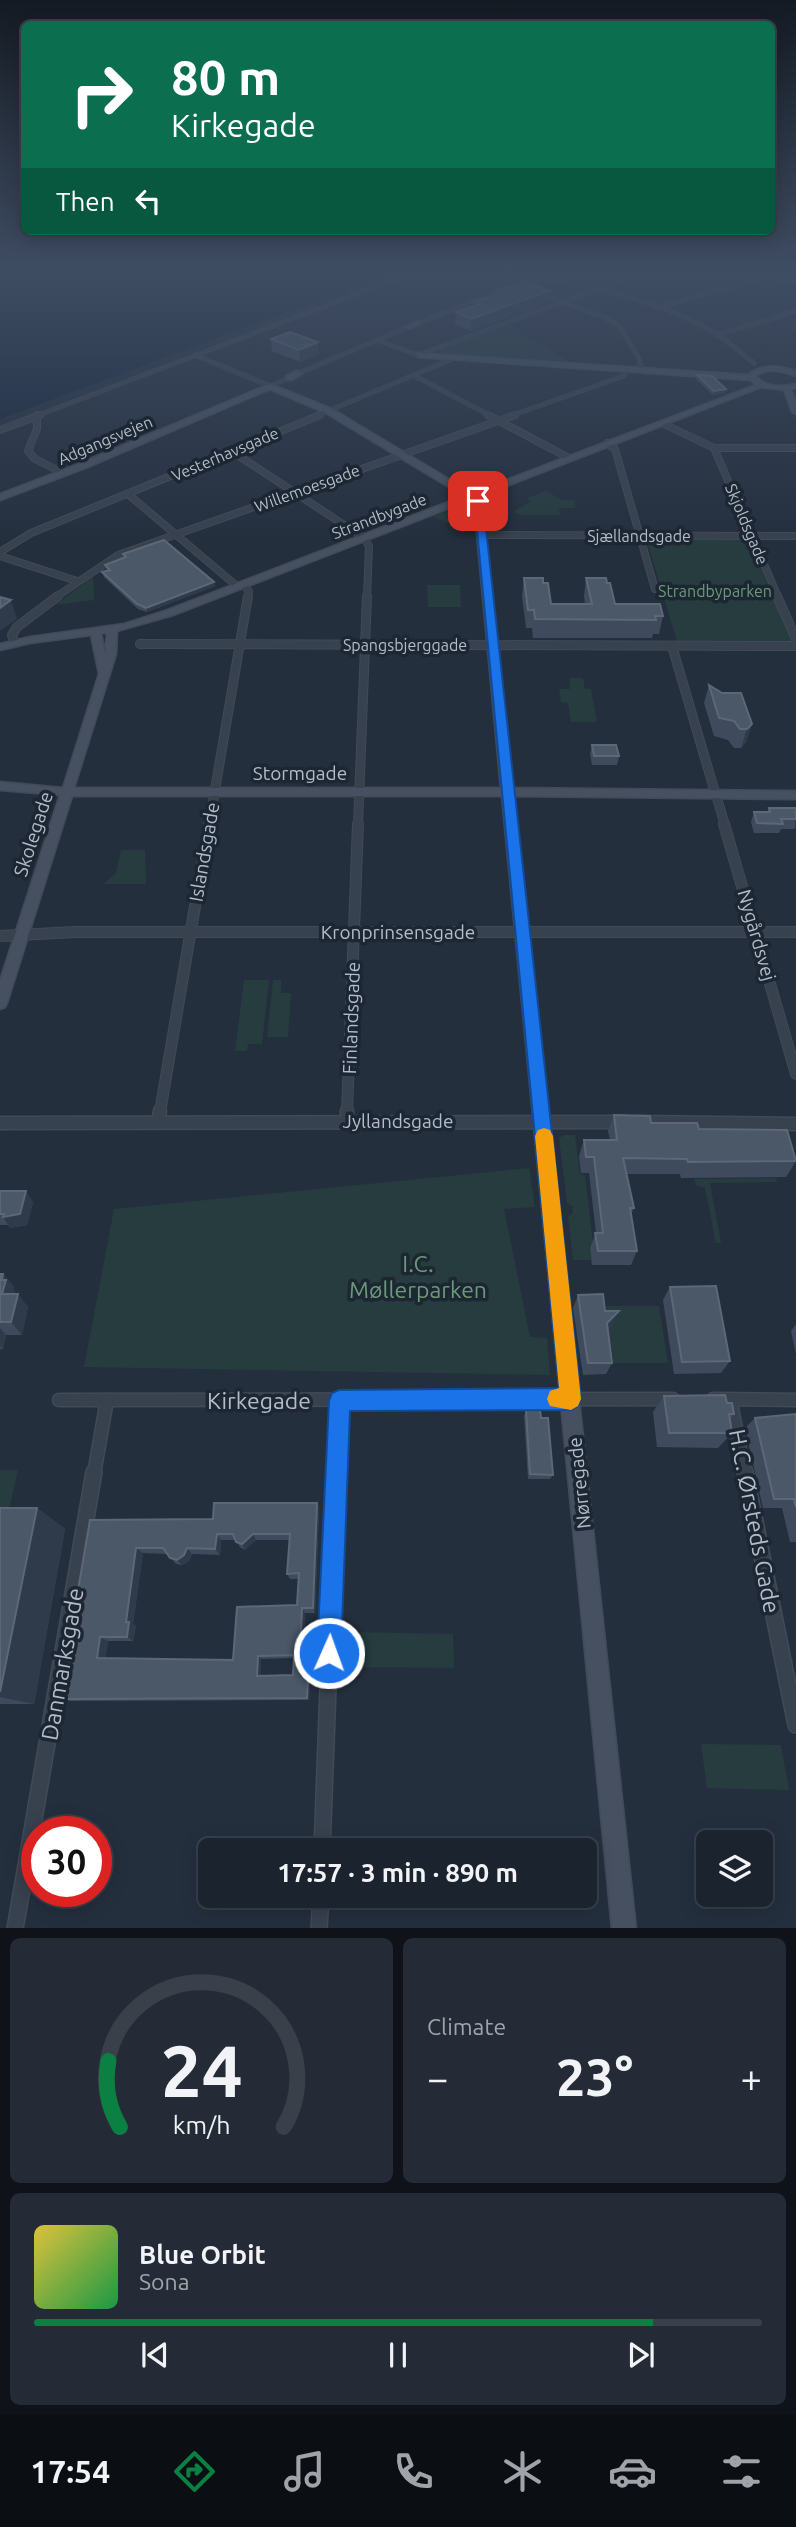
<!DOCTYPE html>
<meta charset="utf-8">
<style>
:root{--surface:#1b232e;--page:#242b36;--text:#f1f3f6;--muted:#a0a4aa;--line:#39404a;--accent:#0b8043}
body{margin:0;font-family:Ubuntu,sans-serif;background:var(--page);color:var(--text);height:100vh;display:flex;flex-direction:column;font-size:26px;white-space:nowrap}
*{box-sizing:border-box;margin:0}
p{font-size:23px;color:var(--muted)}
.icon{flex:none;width:38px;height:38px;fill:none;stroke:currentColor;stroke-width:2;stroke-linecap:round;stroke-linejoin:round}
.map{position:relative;height:1928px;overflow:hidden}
.side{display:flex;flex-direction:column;gap:10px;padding:10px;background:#0f1319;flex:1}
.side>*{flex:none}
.guide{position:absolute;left:21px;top:21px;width:754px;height:214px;border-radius:10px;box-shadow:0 4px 18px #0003,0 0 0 2px var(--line);background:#0b6e4f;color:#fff;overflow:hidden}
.buttons{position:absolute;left:696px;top:1830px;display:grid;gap:14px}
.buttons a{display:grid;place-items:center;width:77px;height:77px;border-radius:10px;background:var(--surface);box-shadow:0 4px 18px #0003,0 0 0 2px var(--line);font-size:35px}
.speed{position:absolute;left:21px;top:1816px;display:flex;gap:14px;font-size:35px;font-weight:700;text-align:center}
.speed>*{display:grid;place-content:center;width:91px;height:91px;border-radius:50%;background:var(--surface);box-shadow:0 4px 18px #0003,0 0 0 2px var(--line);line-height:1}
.speed .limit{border:10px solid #d22;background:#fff;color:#111}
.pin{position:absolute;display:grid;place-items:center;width:60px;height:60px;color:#fff;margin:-30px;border-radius:14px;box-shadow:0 4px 10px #0006}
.me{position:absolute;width:77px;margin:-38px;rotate:2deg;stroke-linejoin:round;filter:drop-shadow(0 0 5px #0008)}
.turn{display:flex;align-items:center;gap:24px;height:147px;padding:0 35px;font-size:32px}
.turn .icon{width:91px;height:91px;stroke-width:2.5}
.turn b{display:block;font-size:49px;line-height:60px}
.then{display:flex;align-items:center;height:66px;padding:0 35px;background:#0003;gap:14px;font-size:26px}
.big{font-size:52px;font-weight:700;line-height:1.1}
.side .widget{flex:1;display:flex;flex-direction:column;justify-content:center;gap:10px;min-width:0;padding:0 24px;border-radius:10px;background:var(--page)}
.side .dial{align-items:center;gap:0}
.dial svg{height:182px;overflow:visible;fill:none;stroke:var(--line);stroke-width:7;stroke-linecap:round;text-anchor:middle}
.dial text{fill:var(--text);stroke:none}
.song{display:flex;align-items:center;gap:21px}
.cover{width:84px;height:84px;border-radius:10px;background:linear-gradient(135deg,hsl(50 70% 55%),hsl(140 70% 35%))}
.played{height:7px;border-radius:4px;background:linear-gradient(90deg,var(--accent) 85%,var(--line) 85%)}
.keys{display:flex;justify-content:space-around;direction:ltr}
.heat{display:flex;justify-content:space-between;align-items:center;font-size:38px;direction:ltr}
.side .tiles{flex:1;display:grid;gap:10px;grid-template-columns:1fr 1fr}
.widget:last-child{grid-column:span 2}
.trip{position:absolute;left:198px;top:1838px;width:399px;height:70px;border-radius:10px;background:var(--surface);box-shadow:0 4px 18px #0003,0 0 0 2px var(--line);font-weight:700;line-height:70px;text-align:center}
.menu{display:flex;height:112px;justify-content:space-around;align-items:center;background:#0b0e12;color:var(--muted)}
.menu .icon{width:49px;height:49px}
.menu .current{color:var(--accent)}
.menu b{font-size:32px;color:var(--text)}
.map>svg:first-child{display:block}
</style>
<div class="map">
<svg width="796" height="1929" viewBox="0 0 796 1929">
<rect width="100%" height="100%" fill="#242f3e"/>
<g fill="#263c3f">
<path d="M509 325 567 360 566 364 445 356 438 350Z"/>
<path d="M546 491 562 500H574L576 508H559L560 515H521L513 512 531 501 527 498Z"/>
<path d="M454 508 477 512V528L453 525 433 517Z"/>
<path d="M646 538 748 539 792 641H677Z"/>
<path d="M93 577 94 600 55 605Z"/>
<path d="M427 585H460L461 607H428Z"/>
<path d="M569 678H583L585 689H591L597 722H571L568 703 561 702 559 689H570Z"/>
<path d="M121 850H145L146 884H104L116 873Z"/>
<path d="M244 980H269L262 1044H248L247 1051H235Z"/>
<path d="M273 980H281V993H291L288 1037H267Z"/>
<path d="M564 1135H575L580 1174 585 1175 593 1243 589 1244 591 1260H573L568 1216 573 1213 572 1206 567 1203 559 1138Z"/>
<path d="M529 1168 535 1207 504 1209 530 1337 547 1338 550 1375 84 1367 114 1209Z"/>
<path d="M776 1178 777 1182 710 1183 721 1243H716L705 1188 696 1185 694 1179Z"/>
<path d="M606 1306H659L668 1363H613Z"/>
<path d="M0 1470H18L8 1514H0Z"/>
<path d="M350 1632 453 1634 454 1668 349 1667Z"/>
<path d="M701 1744 781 1745 789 1790 707 1788Z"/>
</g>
<path fill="#17263c" d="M0 272H394L0 419Z"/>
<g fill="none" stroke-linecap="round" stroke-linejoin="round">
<g stroke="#414a57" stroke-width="5">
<g id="street-far5">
<path d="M759 272 796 283"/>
<path d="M519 274 533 276 538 281 521 286 504 280 509 275Z"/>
<path d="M538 279C600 286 661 302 715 333 729 341 741 353 754 363"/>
<path d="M537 293 606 318 619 326 640 360V371"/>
<path d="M657 307 771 276"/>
<path d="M418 323 510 287"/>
<path d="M717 335 796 311"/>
<path d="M377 340 418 355 645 272"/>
<path d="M195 355 270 386 289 378"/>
<path d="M299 373 408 327"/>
<path d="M415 376 491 416"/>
<path d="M36 416 415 272"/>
<path d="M316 416 452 359"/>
<path d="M510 416 624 376 626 370"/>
</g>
</g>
<g stroke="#414a57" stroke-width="8">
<g id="street-far4">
<path d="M37 415V429L28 451 35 459 63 473"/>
<path d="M488 415 569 458"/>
<path d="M662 423 714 448H796"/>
<path d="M0 430 40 415"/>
<path d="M607 443 615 449 655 589"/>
<path d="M714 448 778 597"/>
<path d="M233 452 364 538 369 546 367 597"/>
<path d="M129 495 238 587"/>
<path d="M482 535 796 536"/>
<path d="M0 552 31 533 320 415"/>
<path d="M0 556 77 581"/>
<path d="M243 585 249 591 248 597"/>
<path d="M56 597 118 555 515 415"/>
</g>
</g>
<g stroke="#414a57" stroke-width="10">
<g id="street-far3">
<path d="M777 596 796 639"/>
<path d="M14 643 12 635 17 627 58 596"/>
<path d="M140 644 796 646"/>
<path d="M672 646 714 789"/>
<path d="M716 795 725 825"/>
<path d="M209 825 248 596"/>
<path d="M358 825 367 596"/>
</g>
</g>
<g stroke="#414a57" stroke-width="12">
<g id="street-far2">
<path d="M724 824 796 1074"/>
<path d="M0 936 75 932H796"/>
<path d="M160 1112 209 824"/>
<path d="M347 1112 358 824"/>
</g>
</g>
<g stroke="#414a57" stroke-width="15">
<g id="street-far1">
<path d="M347 1121V1111"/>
<path d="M158 1122 160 1111"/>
<path d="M638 1122 796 1124"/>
<path d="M0 1123 622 1122"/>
<path d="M713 1399 796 1400"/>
<path d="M59 1400 673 1399"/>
<path d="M731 1403 745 1474"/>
<path d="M94 1474 107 1400"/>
<path d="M336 1474 339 1401"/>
</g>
</g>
<g stroke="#414a57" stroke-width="18">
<g id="street">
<path d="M745 1472 796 1725"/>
<path d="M322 1850 336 1472"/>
<path d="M15 1929 94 1472"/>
<path d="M319 1929 321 1895"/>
</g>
</g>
<g stroke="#414a57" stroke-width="3">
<g id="secondary">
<path d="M538 273 540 276 535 278 532 276Z"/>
<path d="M418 321 420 324 408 329 405 327Z"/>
<path d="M415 353 748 375C762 363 779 366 796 371V376C782 371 769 367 755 376 767 388 781 387 796 384V388L791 389 796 402V414L792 412 784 390 761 387 478 497 482 501 513 788 796 791V799L514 796 636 1929H612L502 796H72L7 1003 5 1007 0 1009V981L60 795 0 790V782L63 788 99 674 91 635 30 643 0 650V644L30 637 124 624 165 611 464 496 326 413 270 389 85 468 0 500V494L79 464 270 384 332 409 472 493 756 385 751 380 418 357ZM470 500 474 502 501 788H74L116 654 117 631 173 615ZM101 633H107L105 655Z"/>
<path d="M296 371 303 373 292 380H286V376Z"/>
</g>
</g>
<use href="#street-far5" stroke="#38414e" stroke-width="4.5"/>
<use href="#street-far4" stroke="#38414e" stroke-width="6"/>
<use href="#street-far3" stroke="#38414e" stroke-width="8"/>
<use href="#street-far2" stroke="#38414e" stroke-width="10"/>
<use href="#street-far1" stroke="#38414e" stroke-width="12"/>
<use href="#street" stroke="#38414e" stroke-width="15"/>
<use href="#secondary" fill="#465061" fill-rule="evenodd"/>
</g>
<g fill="#3f4b5c" fill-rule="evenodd">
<path d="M497 290 549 291 548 302 471 331 455 324 456 312 474 306V302L497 294Z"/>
<path d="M271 339 319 354 300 362 272 351Z"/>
<path d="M697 375 726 389 725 393 713 395 696 379Z"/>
<path d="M123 554 215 586 147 612 138 609 104 577 102 572 107 571 105 565 124 557Z"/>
<path d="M524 578 543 583 551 604H585L584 596 586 578 615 604 663 616 659 634H653L652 638H533L532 628H526L522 596Z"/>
<path d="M709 685 752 724 746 742 741 748H734L728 740 714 736 704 703Z"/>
<path d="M592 745 619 756 617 765H592L590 754Z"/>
<path d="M769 808H796L795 829H781L779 833H754L751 822 754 812H767Z"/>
<path d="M614 1115 651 1123 699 1129 796 1161 786 1177 681 1178 680 1174H626L634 1208 631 1214 637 1251 631 1265H592L590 1247 596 1233 589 1173H581L579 1156 584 1140H610L608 1131Z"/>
<path d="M0 1191 33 1202 27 1225 10 1228 8 1225H0Z"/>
<path d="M0 1273 3 1274 14 1287 13 1290 16 1294 28 1307 22 1335H6L3 1349H0Z"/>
<path d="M670 1287 730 1361 721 1373 674 1374 663 1300Z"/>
<path d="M578 1295 605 1311 613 1324 608 1329 612 1363 606 1374 583 1375 573 1308Z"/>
<path d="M796 1324V1354L791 1331Z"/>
<path d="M664 1396 727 1403 734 1414 730 1419 732 1433 718 1448 657 1447 653 1412Z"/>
<path d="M526 1410 541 1418 553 1475 550 1479H528L524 1416Z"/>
<path d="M796 1414V1542H790L782 1508H763L745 1428 755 1418Z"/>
<path d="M317 1503 319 1509 315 1613H305L303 1657 311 1660 309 1700 70 1701 61 1699 73 1657 76 1640 70 1637 90 1520 213 1519ZM221 1540H235L240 1547 245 1550 256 1540H289L287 1574 290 1579H299L297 1605 233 1660 105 1658 108 1641H133L136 1626 133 1624 143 1553 167 1554 176 1564 182 1565 189 1561 192 1554 220 1555ZM293 1658V1675L261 1676V1659Z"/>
<path d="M0 1508H37L65 1529 34 1704H0Z"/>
</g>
<g fill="#2f3b4b">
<path d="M549 291 548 302 471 331V319Z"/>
<path d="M318 342 319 354 300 362 299 350Z"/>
<path d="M726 389 725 393 713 395 714 391Z"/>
<path d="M214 582 215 586 147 612 146 608Z"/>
<path d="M11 600 17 619 0 631V608Z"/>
<path d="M752 724 746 742 741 748 747 729Z"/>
<path d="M26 1191 33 1202 27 1225 10 1228 3 1217Z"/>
<path d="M0 1273 3 1276V1274L14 1287 13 1290 16 1294H2Z"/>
<path d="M18 1294 28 1307 22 1335 11 1322Z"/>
<path d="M619 1311 613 1324 601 1336 607 1323Z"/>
<path d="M0 1328 6 1335 3 1349 0 1346Z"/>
<path d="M317 1503 319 1509 315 1613 313 1608Z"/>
<path d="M37 1508 65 1529 34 1704 0 1697V1692Z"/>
<path d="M217 1534 221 1540 220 1555 215 1549Z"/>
<path d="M253 1534 256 1540 245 1550 242 1544Z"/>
<path d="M136 1548 143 1553 133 1624 136 1626 133 1641 127 1637 126 1622Z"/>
<path d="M187 1548 192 1554 189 1561 182 1565 177 1560Z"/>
<path d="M302 1608 305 1613 303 1658 300 1655Z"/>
<path d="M100 1637 108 1641 105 1661 97 1658Z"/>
<path d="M258 1656 261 1659V1679L257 1676Z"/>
<path d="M309 1657 311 1660 309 1700 307 1698Z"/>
</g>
<g fill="#4b5868" stroke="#5c6777" stroke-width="2" fill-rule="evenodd">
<path d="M525 281 549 291 471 319 456 312 481 304 474 302 504 292 497 290Z"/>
<path d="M290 332 318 342 299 350 271 339Z"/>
<path d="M697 375 712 376 726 389 714 391Z"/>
<path d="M164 540 214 582 146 608 137 604 102 572 110 570 105 565 126 557 123 554Z"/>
<path d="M524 578H543V583H548L551 604H592L586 578H606L607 583H610L615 604H660L663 616H655L656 620 535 619 534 610H528Z"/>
<path d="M0 597 11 600 0 608Z"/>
<path d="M709 685 722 693H741L752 724 747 729H740L734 721 719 718Z"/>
<path d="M592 745H616L619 756H594Z"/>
<path d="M769 808H796V819H781L783 824 757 823 754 812H770Z"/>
<path d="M614 1115 650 1116 651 1123H697L699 1129 787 1130 796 1161 688 1162 687 1159 623 1158 634 1208H630L637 1251H598L595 1233H603L594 1157H586L584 1140H617Z"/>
<path d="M0 1191H26L20 1214 3 1217 4 1214H0Z"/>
<path d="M0 1274H3L2 1280H6L2 1294H18L11 1322H0Z"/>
<path d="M716 1286 730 1361 682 1362 670 1287Z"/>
<path d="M603 1294 605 1311H619L607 1323 612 1363H588L578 1295Z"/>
<path d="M725 1395 727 1403H732L734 1414H729L732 1433H669L664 1396Z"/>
<path d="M526 1410H540L541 1418H548L553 1475 530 1474Z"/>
<path d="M796 1414V1507L794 1499H774L755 1418Z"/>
<path d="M214 1503H317L313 1608H302L300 1655 258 1656 257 1676 293 1675 294 1657H309L307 1698 61 1699 68 1657H73L77 1637H70L90 1520 213 1519ZM217 1534H233L236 1542 242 1544 253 1534H290L287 1574 299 1573 297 1605 237 1607 233 1660 97 1658 100 1637H127L129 1622H126L136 1548H163L170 1558 177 1560 184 1555 187 1548 215 1549Z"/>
<path d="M0 1508H37L0 1692Z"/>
</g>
<linearGradient id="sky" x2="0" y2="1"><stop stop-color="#141a22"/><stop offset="0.5" stop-color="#3f4d63"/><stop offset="1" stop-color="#3f4d63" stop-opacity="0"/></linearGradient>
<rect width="796" height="542" fill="url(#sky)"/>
<path fill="#1a73e8" stroke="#114b97" stroke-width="2" d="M474 499 483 501 581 1399 578 1406 571 1410 350 1411 341 1653 338 1662 329 1666 320 1662 317 1653 329 1401 332 1393 339 1390 559 1388Z"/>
<path fill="#f59e0b" d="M544 1128 550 1130 553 1136 581 1399 578 1406 571 1410 550 1406 547 1399 550 1391 559 1388 535 1136 538 1130Z"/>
<g text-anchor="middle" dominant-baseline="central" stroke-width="7" stroke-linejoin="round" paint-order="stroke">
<g font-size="16" fill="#b4bcc9" stroke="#1d2633">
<text transform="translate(105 440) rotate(-23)">Adgangsvejen</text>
<text transform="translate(225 454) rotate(-23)">Vesterhavsgade</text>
<text transform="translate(307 488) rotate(-20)">Willemoesgade</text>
<text transform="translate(379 516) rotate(-21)">Strandbygade</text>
<text transform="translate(747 524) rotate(67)">Skjoldsgade</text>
<text x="639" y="536">Sjællandsgade</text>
<text x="405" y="645">Spangsbjerggade</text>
</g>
<g font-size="16" fill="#6b9a76" stroke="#1d2633">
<text x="715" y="591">Strandbyparken</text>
</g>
<g font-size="19" fill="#b4bcc9" stroke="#1d2633">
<text x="300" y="773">Stormgade</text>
<text transform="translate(33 834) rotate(-72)">Skolegade</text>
<text transform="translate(204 852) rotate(-80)">Islandsgade</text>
<text x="398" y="932">Kronprinsensgade</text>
<text transform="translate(757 935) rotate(74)">Nygårdsvej</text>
<text transform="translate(351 1018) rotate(-88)">Finlandsgade</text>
<text x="398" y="1121">Jyllandsgade</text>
<text transform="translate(579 1483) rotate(-96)">Nørregade</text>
</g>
<g font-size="23" fill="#6b9a76" stroke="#1d2633">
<text x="418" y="1263">I.C.<tspan x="418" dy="26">Møllerparken</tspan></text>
</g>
<g font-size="23" fill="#b4bcc9" stroke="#1d2633">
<text x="259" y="1400">Kirkegade</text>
<text transform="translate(755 1521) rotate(79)">H.C. Ørsteds Gade</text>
<text transform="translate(62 1664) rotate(-80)">Danmarksgade</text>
</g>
</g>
</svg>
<div class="buttons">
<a><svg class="icon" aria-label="layers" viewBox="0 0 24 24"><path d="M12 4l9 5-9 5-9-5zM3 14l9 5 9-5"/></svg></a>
</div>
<div class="speed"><div class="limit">30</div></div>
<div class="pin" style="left:478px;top:501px;background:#d93025"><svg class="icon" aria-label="arrive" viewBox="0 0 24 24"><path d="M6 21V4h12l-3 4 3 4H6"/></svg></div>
<svg class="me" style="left:329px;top:1653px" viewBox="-20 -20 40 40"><circle r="17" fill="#1a73e8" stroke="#fff" stroke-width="3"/><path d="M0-11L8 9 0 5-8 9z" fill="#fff"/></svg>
<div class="trip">17:57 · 3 min · 890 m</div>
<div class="guide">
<div class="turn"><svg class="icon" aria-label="right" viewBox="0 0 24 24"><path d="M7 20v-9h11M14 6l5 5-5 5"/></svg><div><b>80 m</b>Kirkegade</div></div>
<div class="then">Then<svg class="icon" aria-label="left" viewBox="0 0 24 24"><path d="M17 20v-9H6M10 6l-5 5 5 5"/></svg></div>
</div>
</div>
<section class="side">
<div class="tiles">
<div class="widget dial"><svg viewBox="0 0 100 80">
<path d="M14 69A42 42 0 1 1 86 69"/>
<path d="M14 69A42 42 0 0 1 9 40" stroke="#0b8043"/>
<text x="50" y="56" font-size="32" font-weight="700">24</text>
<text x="50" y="72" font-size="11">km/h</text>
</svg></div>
<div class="widget"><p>Climate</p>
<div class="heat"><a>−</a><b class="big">23°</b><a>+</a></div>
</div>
<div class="widget">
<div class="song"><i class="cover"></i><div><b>Blue Orbit</b><p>Sona</p></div></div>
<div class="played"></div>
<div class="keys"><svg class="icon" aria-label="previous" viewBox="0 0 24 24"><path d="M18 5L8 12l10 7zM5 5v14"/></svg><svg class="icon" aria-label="pause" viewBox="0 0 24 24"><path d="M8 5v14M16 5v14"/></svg><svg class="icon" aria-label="next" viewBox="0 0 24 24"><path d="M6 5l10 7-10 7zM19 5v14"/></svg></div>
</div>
</div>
</section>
<nav class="menu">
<b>17:54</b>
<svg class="icon current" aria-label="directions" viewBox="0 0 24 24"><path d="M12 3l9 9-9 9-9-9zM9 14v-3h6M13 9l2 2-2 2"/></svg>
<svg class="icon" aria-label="music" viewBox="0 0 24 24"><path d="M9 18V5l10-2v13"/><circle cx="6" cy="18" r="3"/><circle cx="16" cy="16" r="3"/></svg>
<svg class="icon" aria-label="phone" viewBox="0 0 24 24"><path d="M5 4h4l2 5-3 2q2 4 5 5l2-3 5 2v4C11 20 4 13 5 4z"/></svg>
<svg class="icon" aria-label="climate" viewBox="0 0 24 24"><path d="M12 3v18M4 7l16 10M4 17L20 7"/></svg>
<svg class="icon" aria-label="car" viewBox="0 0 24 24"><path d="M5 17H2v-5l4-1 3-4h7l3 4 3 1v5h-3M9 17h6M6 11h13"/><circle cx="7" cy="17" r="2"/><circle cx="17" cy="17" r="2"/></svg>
<svg class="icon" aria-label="filters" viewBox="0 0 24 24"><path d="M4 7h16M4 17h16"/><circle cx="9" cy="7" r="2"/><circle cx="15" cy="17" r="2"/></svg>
</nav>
